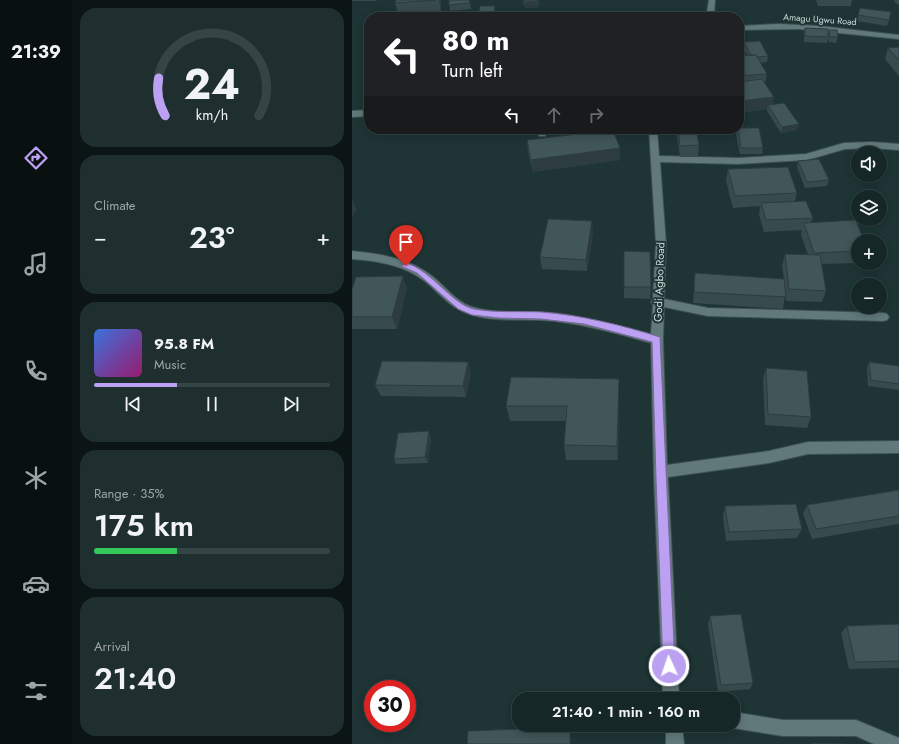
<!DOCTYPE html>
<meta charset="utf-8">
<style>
:root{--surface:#162728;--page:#1f2f30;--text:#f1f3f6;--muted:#9ea5a8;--line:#354445;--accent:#bca0f2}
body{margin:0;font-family:Jost,sans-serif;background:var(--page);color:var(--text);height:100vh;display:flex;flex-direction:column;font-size:15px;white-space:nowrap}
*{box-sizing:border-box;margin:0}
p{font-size:13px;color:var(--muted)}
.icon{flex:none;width:22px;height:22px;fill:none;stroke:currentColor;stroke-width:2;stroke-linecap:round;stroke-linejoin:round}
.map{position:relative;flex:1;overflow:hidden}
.drawer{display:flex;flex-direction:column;gap:8px;padding:8px;background:#0c1516;width:280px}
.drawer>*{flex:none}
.hud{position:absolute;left:12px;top:12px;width:380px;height:122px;border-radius:16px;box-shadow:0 2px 10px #0003,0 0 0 1px var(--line);background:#202124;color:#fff;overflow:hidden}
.controls{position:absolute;left:499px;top:146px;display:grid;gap:8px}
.controls a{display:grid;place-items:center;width:36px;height:36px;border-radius:50%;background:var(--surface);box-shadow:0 2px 10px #0003,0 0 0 1px var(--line);font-size:20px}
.speed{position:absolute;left:12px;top:680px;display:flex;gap:8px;font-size:20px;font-weight:700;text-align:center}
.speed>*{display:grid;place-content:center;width:52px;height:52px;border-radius:50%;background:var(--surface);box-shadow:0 2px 10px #0003,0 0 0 1px var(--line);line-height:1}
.speed .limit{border:6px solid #d22;background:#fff;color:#111}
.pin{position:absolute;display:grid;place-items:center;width:34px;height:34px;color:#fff;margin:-41px -17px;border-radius:50% 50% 50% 0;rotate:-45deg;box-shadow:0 0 4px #0007}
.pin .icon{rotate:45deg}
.me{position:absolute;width:44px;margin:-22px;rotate:357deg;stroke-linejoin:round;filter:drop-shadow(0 0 3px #0008)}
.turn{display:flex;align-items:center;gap:14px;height:84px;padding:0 12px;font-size:18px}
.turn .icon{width:52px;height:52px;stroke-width:2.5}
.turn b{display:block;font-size:28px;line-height:34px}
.lanes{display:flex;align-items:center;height:38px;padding:0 12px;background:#0003;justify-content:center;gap:20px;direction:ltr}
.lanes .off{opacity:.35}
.big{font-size:30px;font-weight:600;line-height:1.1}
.drawer .card{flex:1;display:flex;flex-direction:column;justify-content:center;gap:6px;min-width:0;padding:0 14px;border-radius:16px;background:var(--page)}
.drawer .dial{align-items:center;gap:0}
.dial svg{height:104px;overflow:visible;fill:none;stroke:var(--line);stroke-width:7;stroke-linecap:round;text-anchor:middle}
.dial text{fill:var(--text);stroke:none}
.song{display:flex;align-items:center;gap:12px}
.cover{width:48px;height:48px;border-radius:6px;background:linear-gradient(135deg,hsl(220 70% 55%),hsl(320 70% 35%))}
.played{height:4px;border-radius:2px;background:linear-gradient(90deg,var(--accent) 35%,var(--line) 35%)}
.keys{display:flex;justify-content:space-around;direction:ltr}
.heat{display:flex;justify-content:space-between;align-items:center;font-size:22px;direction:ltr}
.charge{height:6px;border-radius:3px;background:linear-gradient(90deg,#34c759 35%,var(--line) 0)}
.trip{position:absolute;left:160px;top:692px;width:228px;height:40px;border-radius:16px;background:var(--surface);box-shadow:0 2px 10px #0003,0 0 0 1px var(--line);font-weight:600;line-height:40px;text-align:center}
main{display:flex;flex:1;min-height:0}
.dock{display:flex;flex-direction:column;width:72px;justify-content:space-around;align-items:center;background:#091010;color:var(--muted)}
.dock .icon{width:28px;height:28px}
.dock .active{color:var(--accent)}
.dock b{font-size:18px;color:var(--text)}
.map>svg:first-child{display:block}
</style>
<main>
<nav class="dock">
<b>21:39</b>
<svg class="icon active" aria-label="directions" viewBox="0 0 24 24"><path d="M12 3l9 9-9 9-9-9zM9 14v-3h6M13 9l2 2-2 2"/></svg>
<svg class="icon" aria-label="music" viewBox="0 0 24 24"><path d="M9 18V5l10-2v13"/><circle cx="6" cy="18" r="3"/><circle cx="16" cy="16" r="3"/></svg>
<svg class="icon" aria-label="phone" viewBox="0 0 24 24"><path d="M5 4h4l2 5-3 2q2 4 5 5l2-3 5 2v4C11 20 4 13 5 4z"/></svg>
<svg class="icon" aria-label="climate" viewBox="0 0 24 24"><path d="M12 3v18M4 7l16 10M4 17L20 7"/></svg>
<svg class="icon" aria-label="car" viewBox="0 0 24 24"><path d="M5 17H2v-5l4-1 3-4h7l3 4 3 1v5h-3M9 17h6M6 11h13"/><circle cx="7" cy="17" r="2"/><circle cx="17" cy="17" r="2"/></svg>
<svg class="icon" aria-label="filters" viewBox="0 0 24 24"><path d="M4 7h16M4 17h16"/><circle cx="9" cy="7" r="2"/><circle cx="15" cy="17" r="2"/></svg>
</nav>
<section class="drawer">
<div class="card dial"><svg viewBox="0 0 100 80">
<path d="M14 69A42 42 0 1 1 86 69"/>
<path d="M14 69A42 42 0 0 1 9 40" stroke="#bca0f2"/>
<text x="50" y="56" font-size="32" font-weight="700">24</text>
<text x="50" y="72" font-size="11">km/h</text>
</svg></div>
<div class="card"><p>Climate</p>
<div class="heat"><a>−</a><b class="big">23°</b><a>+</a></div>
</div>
<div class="card">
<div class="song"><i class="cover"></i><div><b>95.8 FM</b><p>Music</p></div></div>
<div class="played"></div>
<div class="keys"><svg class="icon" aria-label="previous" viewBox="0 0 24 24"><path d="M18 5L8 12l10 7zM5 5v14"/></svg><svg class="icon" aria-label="pause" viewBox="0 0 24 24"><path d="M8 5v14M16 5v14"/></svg><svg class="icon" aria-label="next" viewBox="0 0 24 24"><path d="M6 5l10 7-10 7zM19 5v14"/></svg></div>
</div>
<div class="card"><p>Range · 35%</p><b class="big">175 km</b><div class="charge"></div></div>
<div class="card"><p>Arrival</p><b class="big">21:40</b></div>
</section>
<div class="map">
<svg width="547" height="744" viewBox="0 0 547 744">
<rect width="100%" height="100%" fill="#1e3435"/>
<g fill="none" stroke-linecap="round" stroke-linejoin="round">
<g stroke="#3e5151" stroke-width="2">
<g id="minor">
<path d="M357 0H363L362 17H354Z"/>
<path d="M427 24 467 26 547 35V39L447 29 387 30V26Z"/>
<path d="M17 110V116L0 117V111Z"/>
<path d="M183 129H191L194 134 193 136H187Z"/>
<path d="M297 129H305L307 156 386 158 454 154 492 143 520 142 547 144V150L520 148 493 149 455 160 386 164 308 162 314 244 312 299 356 308 531 313 535 314 537 317 535 320 531 321 356 316 312 307 311 340 315 465 417 451 456 442 547 441V453L456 454 417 463 316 477 327 699H311L302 479 299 343C267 334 235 325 202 321 174 318 144 323 117 314 99 308 88 294 74 282 52 265 27 261 0 259V251C28 254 57 258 80 276 93 286 104 302 120 307 147 315 175 310 202 313 235 317 267 326 299 334L301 305 299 302 301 299 304 244Z"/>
<path d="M381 712 431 720H504L547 738V744H522L504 736H431L381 728 375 725H381Z"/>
<path d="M314 725H330L332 744H314Z"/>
</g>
</g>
<use href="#minor" fill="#61797a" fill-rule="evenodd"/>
</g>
<g fill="#374a4c">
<path d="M0 0H25L24 1H0Z"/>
<path d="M44 0H89V11L46 14 43 3Z"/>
<path d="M97 0H118L119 9 98 11Z"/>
<path d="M171 0H186L187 7 173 8Z"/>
<path d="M464 0H500L499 6H466Z"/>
<path d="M543 0H547V5L542 2Z"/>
<path d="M143 6V17H128L127 14Z"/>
<path d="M508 8 537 20 535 26 505 21Z"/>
<path d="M453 28 476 34 477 30 486 37 484 43 477 42 476 39 475 43 452 42V33Z"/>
<path d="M392 42 416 56 415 62 408 63 415 74 413 84 420 104 445 130 429 133 415 111V109L387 113V56L395 55 392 48Z"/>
<path d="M547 47V76L533 59 536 48Z"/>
<path d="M324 129H344L347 145 346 157H328Z"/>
<path d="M385 129H387L411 148 410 154H388L384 134Z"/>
<path d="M175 140 268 148V160L181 172 176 152Z"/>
<path d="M446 161 477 180 475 186 453 188 445 167Z"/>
<path d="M376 169 445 193 443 201 461 218 459 222 506 241V263L470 264 474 291 470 302 434 301 433 296 431 309 341 303 343 273 432 279 430 266 433 254 456 255 449 235 450 230 412 232 407 215 408 206 381 208 374 181Z"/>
<path d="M241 233 235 271 190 269 188 257Z"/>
<path d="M272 287H299L298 299 272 298Z"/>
<path d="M55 288 45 329H0V289Z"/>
<path d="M116 362 119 373 114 397 29 396 23 385Z"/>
<path d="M517 362 547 366V390L516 386 515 368Z"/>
<path d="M414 368 459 417 455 428 413 425 411 379Z"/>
<path d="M267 379V394L266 460H214L212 445 214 421H158L154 406Z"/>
<path d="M79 436 76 463 44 464 42 459Z"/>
<path d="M547 490V524L460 539 451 514 455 505Z"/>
<path d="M373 506 450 529 445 538 374 541 371 516Z"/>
<path d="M358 616 401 683 398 689 366 692 356 624Z"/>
<path d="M547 624V668L497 669 489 633 495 626Z"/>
</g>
<g fill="#2d3c3e">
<path d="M87 0H89V11Z"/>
<path d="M186 1 187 7 173 8V2Z"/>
<path d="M143 6V17L142 13Z"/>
<path d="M422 97 420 109 416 105 415 109 387 113 389 101Z"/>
<path d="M447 124 445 130 429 133 430 127Z"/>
<path d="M47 129H63L48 132Z"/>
<path d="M268 148V160L181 172 179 160Z"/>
<path d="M0 198 5 210 0 217Z"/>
<path d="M240 221 241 233 235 271 234 260Z"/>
<path d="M51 276 55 288 45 329 40 317Z"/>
<path d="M116 362 119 373 114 397 111 386Z"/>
<path d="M267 379V394L266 460 265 446Z"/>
<path d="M77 431 79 436 76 463 73 457Z"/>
<path d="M218 727 219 732V744H218Z"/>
</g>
<g fill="#405658" stroke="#2d3c3e">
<path d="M44 0H84L43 3Z"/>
<path d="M97 0H117L118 3 97 5Z"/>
<path d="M172 0H186V1L173 2Z"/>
<path d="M128 6H143L142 13 127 14Z"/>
<path d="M508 8 539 12 537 20 506 15Z"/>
<path d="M453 28 476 29V37L453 36Z"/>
<path d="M477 30H485L486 37H478Z"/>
<path d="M408 41 416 56 405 57 404 55H399L392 42Z"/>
<path d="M547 47V60L536 48Z"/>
<path d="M404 55 415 74 387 76V56Z"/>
<path d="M410 79 422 97 389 101 387 99V82Z"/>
<path d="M432 103 447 124 430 127 416 105Z"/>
<path d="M387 128H407L411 148H389L386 129H387Z"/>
<path d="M326 129H344L347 145 328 146Z"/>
<path d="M261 130 268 148 179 160 175 140Z"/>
<path d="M467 159 477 180 455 182 446 161Z"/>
<path d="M436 167 445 193 383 196 376 169Z"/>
<path d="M454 201 461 218 414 220 409 203Z"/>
<path d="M196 219 240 221 234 260 188 257Z"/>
<path d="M504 220 512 241H506V251L462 253 452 223Z"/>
<path d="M272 251 298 252 299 287H272Z"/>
<path d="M433 254 468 255 474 291 437 289Z"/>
<path d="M343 273 432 279 434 297 342 292Z"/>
<path d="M51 276 40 317H0V289L4 277Z"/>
<path d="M30 361 116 362 111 386 23 385Z"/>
<path d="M517 362 547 366V384L519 380Z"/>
<path d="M414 368 455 371 459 417 416 414Z"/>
<path d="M159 377 267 379 265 446 212 445 215 406H154Z"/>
<path d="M77 431 73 457 42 459 46 433Z"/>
<path d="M547 490V516L464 529 455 505Z"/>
<path d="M444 504 450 529 377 532 373 506Z"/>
<path d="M389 614 401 683 369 685 358 616Z"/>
<path d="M547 624V661L503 662 495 626Z"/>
<path d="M218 727V744H115L116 731Z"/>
<path d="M461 743 492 744H461Z"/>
</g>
<path fill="#bca0f2" stroke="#7a689d" d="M54 263C81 271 99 304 122 309 144 313 166 311 189 312 229 315 269 325 308 337L323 666 321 670 317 672 313 670 311 666 304 479 300 342 232 324 189 319 147 318 120 315 106 309 65 273 51 267 50 266Z"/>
<g text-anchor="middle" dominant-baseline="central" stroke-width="4" stroke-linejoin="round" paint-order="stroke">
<g font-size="9" fill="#cedbdb" stroke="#1e3435">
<text transform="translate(468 19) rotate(4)">Amagu Ugwu Road</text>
</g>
<g font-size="11" fill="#cedbdb" stroke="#1e3435">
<text transform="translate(307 282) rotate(-88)">Godi Agbo Road</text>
</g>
</g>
</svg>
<div class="controls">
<a><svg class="icon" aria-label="sound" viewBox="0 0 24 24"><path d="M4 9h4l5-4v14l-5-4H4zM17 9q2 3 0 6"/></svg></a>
<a><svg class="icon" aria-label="layers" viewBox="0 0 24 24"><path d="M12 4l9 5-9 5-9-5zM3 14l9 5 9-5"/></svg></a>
<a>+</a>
<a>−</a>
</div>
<div class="speed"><div class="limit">30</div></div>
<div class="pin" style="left:54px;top:266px;background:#d93025"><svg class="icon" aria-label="arrive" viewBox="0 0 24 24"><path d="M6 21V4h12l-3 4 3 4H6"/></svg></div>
<svg class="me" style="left:317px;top:666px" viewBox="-20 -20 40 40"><circle r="17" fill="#bca0f2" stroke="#fff" stroke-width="3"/><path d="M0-11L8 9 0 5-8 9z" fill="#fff"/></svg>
<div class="trip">21:40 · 1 min · 160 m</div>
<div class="hud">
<div class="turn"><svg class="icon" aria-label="left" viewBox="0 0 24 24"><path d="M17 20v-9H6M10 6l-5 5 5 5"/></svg><div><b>80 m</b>Turn left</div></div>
<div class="lanes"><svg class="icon" aria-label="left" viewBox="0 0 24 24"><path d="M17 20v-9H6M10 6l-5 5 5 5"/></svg><svg class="icon off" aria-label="ahead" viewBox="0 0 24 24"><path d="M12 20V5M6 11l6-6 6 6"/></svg><svg class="icon off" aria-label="right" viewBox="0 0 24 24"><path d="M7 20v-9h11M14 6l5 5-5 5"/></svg></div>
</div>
</div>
</main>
